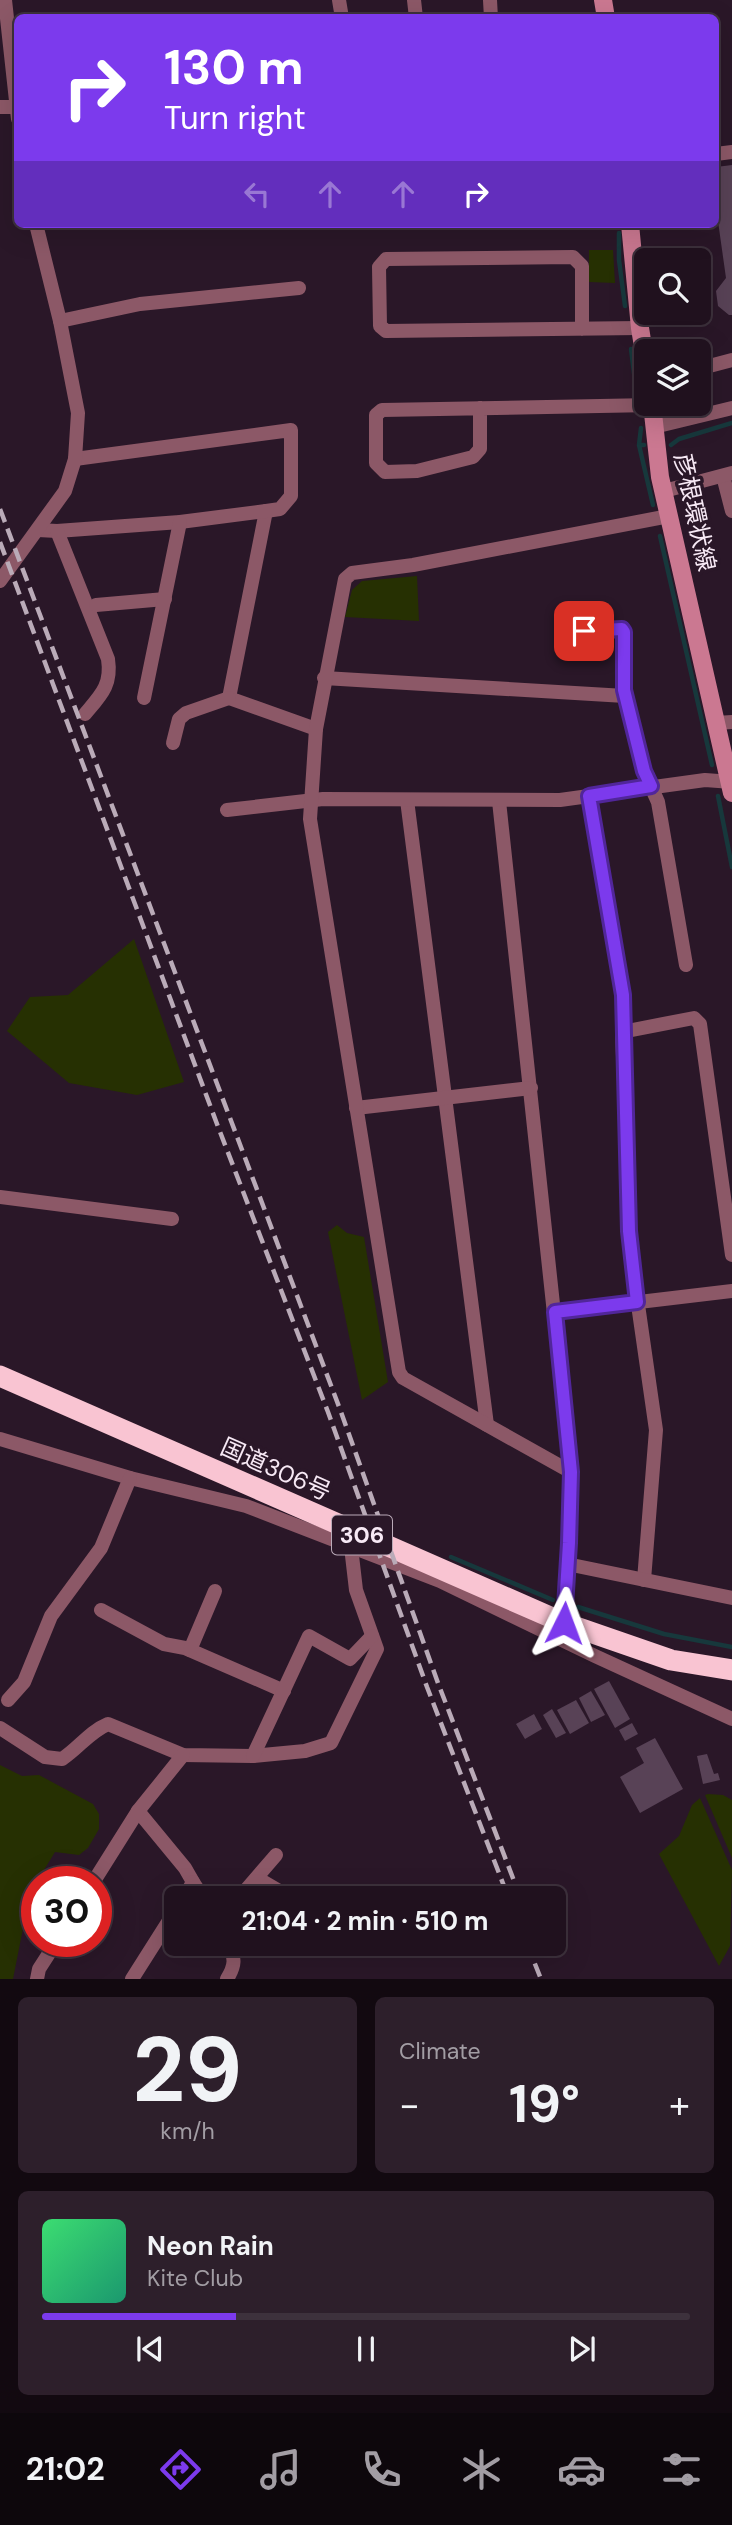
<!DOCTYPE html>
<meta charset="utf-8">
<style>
:root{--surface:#20111e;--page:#2d1f2b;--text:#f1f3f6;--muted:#a29da4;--line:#3d313c;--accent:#7c3aed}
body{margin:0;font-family:"DM Sans","Noto Sans JP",sans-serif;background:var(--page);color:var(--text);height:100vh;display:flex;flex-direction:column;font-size:26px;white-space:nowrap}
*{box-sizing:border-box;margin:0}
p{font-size:23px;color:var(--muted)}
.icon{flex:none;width:38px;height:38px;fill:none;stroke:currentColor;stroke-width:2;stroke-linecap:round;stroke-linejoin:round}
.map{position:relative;height:1979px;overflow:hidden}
.details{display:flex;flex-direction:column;gap:18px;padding:18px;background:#120910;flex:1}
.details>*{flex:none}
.top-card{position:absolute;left:14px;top:14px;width:705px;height:214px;border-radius:10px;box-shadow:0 7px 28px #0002,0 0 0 2px var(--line);background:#7c3aed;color:#fff;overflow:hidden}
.tools{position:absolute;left:634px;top:248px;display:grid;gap:14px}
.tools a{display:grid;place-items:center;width:77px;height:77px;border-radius:10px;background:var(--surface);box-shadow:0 7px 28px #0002,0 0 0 2px var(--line);font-size:35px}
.speed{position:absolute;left:21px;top:1866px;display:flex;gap:14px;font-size:35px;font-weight:700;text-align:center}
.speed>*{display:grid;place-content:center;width:91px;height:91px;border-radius:50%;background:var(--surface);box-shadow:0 7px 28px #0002,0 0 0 2px var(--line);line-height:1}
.speed .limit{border:10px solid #d22;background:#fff;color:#111}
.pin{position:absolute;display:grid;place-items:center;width:60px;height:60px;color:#fff;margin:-30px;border-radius:14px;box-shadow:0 4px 10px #0006}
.me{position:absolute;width:77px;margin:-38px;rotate:3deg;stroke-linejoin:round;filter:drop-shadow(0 0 5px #0008)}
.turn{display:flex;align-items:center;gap:24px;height:147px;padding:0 35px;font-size:32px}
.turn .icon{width:91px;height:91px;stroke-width:2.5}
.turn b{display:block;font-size:49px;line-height:60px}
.lanes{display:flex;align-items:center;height:66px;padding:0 35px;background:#0003;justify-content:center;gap:35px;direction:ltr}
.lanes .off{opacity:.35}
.big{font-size:52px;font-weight:700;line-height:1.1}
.details .tile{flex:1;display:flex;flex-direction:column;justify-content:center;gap:10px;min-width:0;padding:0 24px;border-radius:10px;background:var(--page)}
.details .dial{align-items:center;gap:0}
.dial b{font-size:91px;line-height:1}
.song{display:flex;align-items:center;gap:21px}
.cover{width:84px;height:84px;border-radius:10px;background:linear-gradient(135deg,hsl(140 70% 55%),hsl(160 70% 35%))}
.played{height:7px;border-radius:4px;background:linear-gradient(90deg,var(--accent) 30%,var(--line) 30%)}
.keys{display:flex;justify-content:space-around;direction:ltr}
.heat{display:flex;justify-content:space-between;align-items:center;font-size:38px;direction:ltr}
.details .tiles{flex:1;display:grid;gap:18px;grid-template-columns:1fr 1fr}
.tile:last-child{grid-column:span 2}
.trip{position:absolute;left:164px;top:1886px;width:402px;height:70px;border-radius:10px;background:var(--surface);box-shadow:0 7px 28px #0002,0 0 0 2px var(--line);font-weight:700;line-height:70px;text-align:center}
.dock{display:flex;height:112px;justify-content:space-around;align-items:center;background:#0d070c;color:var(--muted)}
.dock .icon{width:49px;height:49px}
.dock .current{color:var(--accent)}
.dock b{font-size:32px;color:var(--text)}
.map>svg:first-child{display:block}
</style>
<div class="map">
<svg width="732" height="1979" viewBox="0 0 732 1979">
<rect width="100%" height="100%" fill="#2a1728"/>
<g fill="#263002">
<path d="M589 250H613L615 283 589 282Z"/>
<path d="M417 576 419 621 345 617 352 590 362 581Z"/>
<path d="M134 939 184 1082 137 1095 69 1083 7 1031 30 997 68 995Z"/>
<path d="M337 1225 347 1233 364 1237 388 1382 362 1400 328 1232Z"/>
<path d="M0 1765 22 1776 39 1775 93 1804 99 1814V1829L88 1848 79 1855 55 1852 30 1893 13 1979H0Z"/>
<path d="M708 1794 723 1795 732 1800V1858L705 1795Z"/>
<path d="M700 1798 732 1870 730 1946 719 1966 659 1854 679 1836 692 1805Z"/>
</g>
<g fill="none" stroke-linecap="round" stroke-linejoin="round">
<g stroke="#17383c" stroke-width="4.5">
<path d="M619 233V260L625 306"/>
<path d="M631 349 636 389"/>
<path d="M639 445 641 428"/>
<path d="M644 445H639L653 505"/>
<path d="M671 445 679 439 732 423"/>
<path d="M660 536 712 765"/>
<path d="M718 796 732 867"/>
<path d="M451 1557 553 1600"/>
<path d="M578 1607 664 1634 732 1647"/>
</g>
</g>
<g fill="#584256">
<path d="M732 165V315H729L718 306 716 291 726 278 716 207V167Z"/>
<path d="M609 1681 630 1719 615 1728 594 1689Z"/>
<path d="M591 1691 605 1715 591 1722 579 1698Z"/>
<path d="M576 1700 589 1723 570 1734 557 1710Z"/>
<path d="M552 1709 566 1733 556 1738 543 1715Z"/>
<path d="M534 1714 542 1729 525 1739 516 1724Z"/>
<path d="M632 1723 638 1734 625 1741 619 1730Z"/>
<path d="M655 1738 683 1789 640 1813 620 1777 644 1763 636 1748Z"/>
<path d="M707 1754 714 1774 718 1773 720 1780 703 1784 697 1756Z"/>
</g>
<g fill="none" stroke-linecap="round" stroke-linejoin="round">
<g stroke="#8c5867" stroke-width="14">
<path d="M5 0 18 119"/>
<path d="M339 0 342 18"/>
<path d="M414 0 416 18"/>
<path d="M490 0 491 18"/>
<path d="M0 107H15"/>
<path d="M716 154 732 152"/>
<path d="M60 321 140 304 299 288"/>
<path d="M582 329V266L573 257 386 259 379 267 380 326 386 331 640 328"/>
<path d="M698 369 732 360"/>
<path d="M480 408V449L473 457 417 471 385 472 376 463V415L382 410 652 405"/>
<path d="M654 427 732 408"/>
<path d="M723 476 732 511"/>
<path d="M664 491 732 473"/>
<path d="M266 511 229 698 316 729"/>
<path d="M38 530 57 531 180 522 266 511 280 509 291 496V430L75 459"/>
<path d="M57 531 108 659C112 685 101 695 85 714"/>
<path d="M0 581 65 491 75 459 78 413 60 321 36 224"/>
<path d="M96 605 165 599"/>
<path d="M565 633 622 629 624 632 625 696"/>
<path d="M324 678 625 696 644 771 658 802 686 965"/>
<path d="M144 698 180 522"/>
<path d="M716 723 732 722"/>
<path d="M173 743 179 719 186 713 229 698"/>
<path d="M589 796 623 995 622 1032 694 1018 700 1024 732 1255"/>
<path d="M407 800 487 1425"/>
<path d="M499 801 571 1472 570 1543 564 1623"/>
<path d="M227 810 323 799 560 800 705 780 732 782"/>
<path d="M622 1032 631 1256 656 1430 644 1580"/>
<path d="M356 1108 531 1088"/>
<path d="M0 1197 172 1219"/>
<path d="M555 1312 732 1291"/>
<path d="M0 1439 130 1478 246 1506 440 1581 595 1656 732 1719"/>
<path d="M571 1472 403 1378 399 1372 310 819 316 729 345 579 352 573 413 565 669 516"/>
<path d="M567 1564 732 1598"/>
<path d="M101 1610 164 1644 185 1648 284 1691"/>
<path d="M190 1650 215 1591"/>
<path d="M8 1700 24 1682 51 1616 101 1548 130 1478"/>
<path d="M0 1728 45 1757 62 1759C79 1748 89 1732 108 1724L183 1755 253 1756 305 1751 331 1743 377 1649 356 1590 351 1547"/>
<path d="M253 1756 309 1636 350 1659 372 1636"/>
<path d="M138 1811 185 1868 193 1882"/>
<path d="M257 1878 293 1899"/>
<path d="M94 1881 138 1811 183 1755"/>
<path d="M183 1899 193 1882 204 1899"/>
<path d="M238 1899 276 1855"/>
<path d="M37 1979 39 1969 57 1941"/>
<path d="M132 1979 177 1908"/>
<path d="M227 1979C235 1966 236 1958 228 1944"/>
</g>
<g stroke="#cb7891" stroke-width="18">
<path d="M603 0 606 18"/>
<path d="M630 224 640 328 646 365"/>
<path d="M652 404 660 477 732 793"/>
</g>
<path stroke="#f9c4d2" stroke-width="21" d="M0 1376 564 1623 671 1660 732 1670"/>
<g stroke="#baabb8" stroke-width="4.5" stroke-dasharray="14 7" stroke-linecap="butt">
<path d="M0 509 341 1412 438 1683 521 1899"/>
<path d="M0 542 217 1124 328 1412 427 1687 509 1899"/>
<path d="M527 1944 541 1979"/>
</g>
</g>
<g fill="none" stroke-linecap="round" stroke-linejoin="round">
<g stroke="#51269a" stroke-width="18">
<path id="route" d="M564 1623 569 1543 571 1472 555 1312 637 1302 629 1231 623 995 589 796 651 786 644 771 624 690V632L622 629 584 631"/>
</g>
<use href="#route" stroke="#7c3aed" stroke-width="12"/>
</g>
<g text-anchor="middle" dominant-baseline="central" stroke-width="7" stroke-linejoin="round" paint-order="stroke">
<rect fill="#2a1728" stroke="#baaab8" stroke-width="2" x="332" y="1515.5" width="60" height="39" rx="5"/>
<g font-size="23" font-weight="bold" fill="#f7e9f5">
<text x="362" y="1535">306</text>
</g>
<g font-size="24" fill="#f7e9f5" stroke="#2a1728">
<text transform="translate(695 512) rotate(78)">彦根環状線</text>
<text transform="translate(276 1469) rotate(24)">国道306号</text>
</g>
</g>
</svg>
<div class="tools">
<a><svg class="icon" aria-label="search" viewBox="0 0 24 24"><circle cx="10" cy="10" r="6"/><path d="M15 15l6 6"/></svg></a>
<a><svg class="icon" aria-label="layers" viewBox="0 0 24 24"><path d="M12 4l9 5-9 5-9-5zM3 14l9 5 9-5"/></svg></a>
</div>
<div class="speed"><div class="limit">30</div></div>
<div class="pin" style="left:584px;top:631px;background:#d93025"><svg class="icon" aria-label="arrive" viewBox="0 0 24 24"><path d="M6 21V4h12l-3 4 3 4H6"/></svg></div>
<svg class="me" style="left:564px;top:1623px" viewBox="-20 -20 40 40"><path d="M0-17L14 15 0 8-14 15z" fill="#7c3aed" stroke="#fff" stroke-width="4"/></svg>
<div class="trip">21:04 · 2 min · 510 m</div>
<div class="top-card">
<div class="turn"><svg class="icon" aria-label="right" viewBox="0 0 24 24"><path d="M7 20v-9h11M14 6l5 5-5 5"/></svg><div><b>130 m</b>Turn right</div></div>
<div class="lanes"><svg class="icon off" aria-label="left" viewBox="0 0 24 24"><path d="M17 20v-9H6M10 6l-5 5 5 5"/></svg><svg class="icon off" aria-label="ahead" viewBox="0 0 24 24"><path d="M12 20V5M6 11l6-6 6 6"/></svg><svg class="icon off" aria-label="ahead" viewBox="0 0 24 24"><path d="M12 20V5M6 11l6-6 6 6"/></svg><svg class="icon" aria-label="right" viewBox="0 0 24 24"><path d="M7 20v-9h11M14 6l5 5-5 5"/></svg></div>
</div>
</div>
<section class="details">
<div class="tiles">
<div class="tile dial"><b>29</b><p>km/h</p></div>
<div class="tile"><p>Climate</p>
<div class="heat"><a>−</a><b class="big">19°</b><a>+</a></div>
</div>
<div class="tile">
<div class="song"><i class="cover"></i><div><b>Neon Rain</b><p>Kite Club</p></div></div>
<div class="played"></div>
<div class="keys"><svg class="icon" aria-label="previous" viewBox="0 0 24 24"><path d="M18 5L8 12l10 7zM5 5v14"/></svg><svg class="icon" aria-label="pause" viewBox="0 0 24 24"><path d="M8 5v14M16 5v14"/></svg><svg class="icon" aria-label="next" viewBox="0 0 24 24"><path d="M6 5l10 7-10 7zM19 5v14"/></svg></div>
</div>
</div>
</section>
<nav class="dock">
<b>21:02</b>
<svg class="icon current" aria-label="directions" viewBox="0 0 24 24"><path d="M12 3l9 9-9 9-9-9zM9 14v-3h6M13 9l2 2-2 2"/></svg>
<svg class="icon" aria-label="music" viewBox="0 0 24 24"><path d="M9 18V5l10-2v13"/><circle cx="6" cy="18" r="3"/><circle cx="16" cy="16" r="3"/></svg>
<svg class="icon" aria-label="phone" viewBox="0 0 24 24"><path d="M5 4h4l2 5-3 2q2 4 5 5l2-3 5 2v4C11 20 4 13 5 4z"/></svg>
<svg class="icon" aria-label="climate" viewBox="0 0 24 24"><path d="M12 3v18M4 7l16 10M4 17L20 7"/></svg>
<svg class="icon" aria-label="car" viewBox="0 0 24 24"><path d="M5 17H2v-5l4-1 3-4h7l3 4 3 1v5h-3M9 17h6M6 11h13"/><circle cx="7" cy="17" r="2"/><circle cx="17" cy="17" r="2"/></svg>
<svg class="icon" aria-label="filters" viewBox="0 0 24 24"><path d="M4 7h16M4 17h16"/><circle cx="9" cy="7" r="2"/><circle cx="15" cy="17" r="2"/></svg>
</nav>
